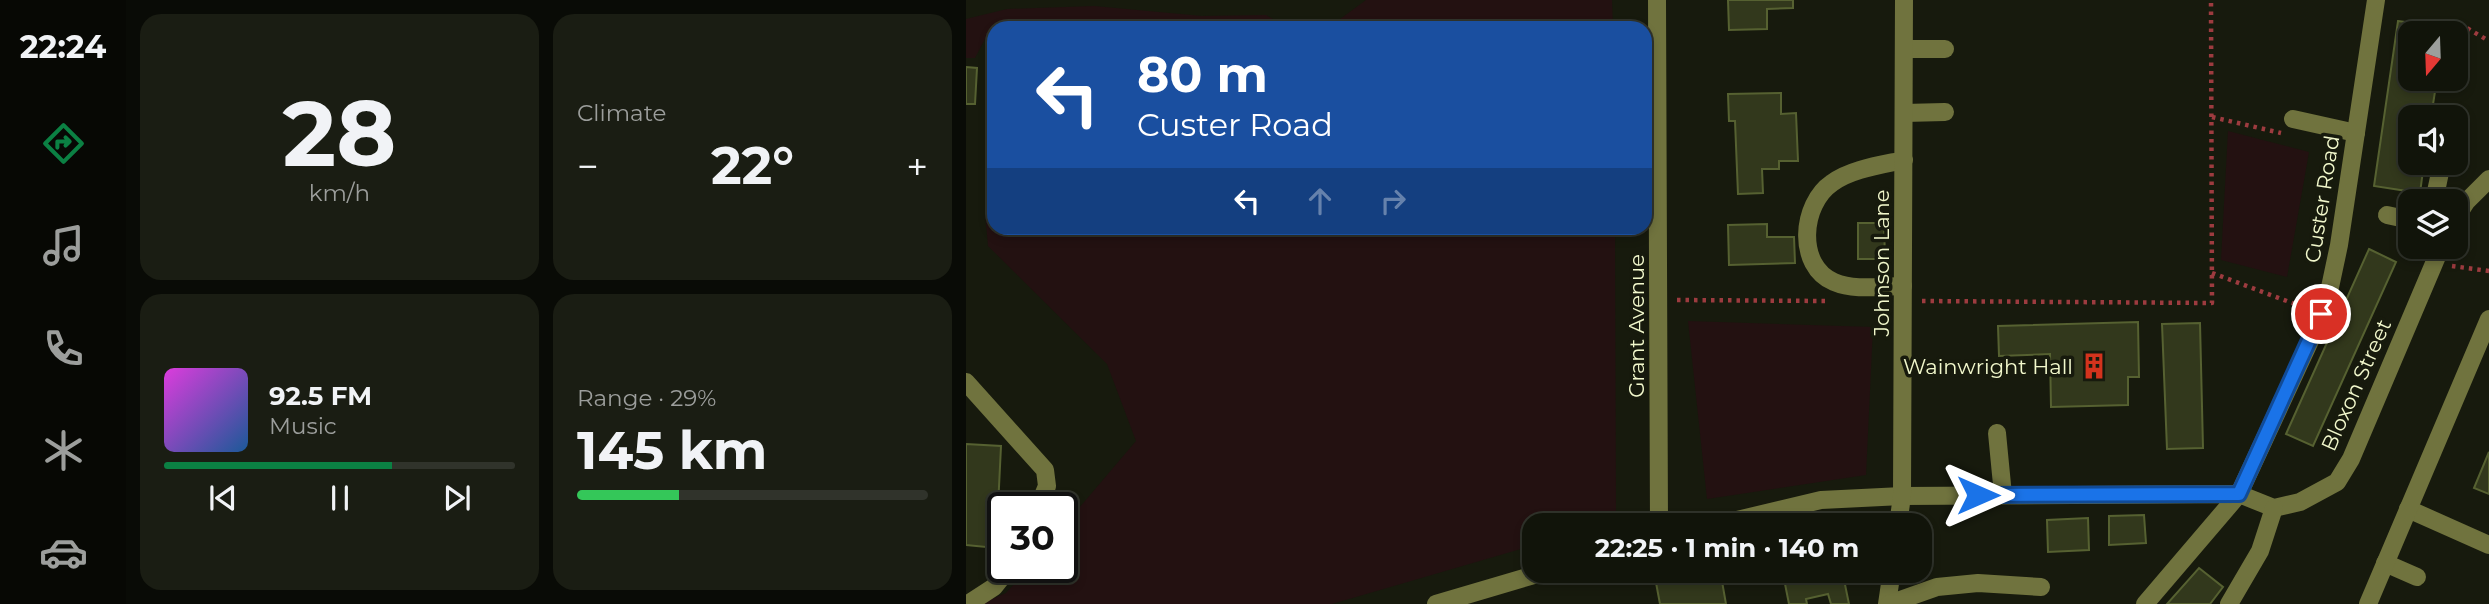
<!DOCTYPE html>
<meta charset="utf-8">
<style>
:root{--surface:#11140a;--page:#1a1d13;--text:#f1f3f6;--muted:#9c9e9c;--line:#30332b;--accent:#0b8043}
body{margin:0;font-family:Montserrat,sans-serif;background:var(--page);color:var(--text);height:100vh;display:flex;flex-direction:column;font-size:26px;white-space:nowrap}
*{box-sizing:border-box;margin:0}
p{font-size:23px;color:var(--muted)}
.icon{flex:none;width:38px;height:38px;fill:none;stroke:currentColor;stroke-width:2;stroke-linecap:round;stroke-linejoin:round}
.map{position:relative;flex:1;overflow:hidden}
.side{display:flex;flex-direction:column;gap:14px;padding:14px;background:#090b06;width:840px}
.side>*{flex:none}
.top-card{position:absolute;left:21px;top:21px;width:665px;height:214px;border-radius:21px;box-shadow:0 4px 10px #0003,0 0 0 2px var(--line);background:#1a4fa0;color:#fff;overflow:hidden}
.needle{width:46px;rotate:199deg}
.controls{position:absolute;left:1432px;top:21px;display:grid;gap:14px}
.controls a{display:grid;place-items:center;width:70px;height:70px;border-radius:14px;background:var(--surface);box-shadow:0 4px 10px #0003,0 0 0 2px var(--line);font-size:35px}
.speed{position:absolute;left:21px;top:492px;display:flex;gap:14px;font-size:35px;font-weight:700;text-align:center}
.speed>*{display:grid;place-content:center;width:91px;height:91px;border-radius:50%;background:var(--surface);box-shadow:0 4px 10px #0003,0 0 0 2px var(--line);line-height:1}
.speed .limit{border:4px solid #111;border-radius:10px;background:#fff;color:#111}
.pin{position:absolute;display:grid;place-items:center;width:60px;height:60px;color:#fff;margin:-30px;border:4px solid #fff;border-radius:50%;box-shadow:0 2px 7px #0007}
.me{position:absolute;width:77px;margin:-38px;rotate:90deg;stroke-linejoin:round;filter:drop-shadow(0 0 5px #0008)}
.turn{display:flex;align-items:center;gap:24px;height:147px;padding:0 35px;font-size:32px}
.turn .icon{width:91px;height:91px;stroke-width:2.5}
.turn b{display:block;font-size:49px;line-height:60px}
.lanes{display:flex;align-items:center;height:66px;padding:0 35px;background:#0003;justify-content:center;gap:35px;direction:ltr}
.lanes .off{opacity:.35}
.big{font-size:52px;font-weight:700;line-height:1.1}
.side .widget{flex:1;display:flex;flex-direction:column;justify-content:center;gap:10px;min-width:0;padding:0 24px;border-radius:21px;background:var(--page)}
.side .dial{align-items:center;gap:0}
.dial b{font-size:91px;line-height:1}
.song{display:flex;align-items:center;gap:21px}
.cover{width:84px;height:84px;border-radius:10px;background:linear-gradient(135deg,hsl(300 70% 55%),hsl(210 70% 35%))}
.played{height:7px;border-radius:4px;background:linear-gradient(90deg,var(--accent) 65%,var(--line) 65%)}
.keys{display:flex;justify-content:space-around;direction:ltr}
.heat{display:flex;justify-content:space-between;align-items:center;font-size:38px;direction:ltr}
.charge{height:10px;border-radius:5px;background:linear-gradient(90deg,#34c759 29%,var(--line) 0)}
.side .tiles{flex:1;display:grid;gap:14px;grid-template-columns:repeat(2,1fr)}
.trip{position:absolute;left:556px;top:513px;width:410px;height:70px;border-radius:21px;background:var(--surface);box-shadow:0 4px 10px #0003,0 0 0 2px var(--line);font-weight:700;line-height:70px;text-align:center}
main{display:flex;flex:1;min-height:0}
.tabs{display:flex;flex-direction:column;width:126px;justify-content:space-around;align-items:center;background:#070804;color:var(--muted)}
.tabs .icon{width:49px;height:49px}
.tabs .active{color:var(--accent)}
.tabs b{font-size:32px;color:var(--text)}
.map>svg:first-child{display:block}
</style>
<main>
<nav class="tabs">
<b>22:24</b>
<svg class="icon active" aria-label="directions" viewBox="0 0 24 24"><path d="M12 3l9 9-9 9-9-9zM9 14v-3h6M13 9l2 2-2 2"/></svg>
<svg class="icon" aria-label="music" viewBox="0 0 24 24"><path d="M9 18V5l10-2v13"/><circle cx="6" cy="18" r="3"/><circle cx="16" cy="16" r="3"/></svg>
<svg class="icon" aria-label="phone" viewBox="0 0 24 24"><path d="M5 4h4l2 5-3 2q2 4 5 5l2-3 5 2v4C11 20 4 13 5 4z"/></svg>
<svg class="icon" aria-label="climate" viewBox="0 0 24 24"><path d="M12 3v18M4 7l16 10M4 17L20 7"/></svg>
<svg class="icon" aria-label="car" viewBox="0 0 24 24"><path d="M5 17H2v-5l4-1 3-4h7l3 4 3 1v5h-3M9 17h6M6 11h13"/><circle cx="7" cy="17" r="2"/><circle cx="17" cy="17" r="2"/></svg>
</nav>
<section class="side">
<div class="tiles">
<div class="widget dial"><b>28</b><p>km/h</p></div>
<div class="widget"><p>Climate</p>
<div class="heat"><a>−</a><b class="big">22°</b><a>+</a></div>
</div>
<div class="widget">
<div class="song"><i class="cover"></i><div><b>92.5 FM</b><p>Music</p></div></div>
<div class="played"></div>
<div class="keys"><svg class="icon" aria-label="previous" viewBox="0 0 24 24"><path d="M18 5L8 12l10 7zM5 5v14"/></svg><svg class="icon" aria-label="pause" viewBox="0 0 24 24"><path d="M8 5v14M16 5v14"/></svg><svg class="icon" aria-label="next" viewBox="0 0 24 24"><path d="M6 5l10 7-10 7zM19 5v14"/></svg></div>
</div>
<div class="widget"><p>Range · 29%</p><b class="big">145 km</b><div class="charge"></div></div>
</div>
</section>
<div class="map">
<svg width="1523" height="604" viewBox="0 0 1523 604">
<rect width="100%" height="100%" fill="#171a0d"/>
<g fill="#231111">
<path d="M400 0H646L647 28H362Z"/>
<path d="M128 6 236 16 300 15 322 28H28V41L19 39 9 58H0V19L41 9Z"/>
<path d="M1262 131 1343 152 1321 277 1255 260Z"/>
<path d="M19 212H28V228H649L650 521 636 525H569V545L366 604H14L40 593 63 567H96V528L170 441 141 364 22 246Z"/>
<path d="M722 321 907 327 900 475 741 499Z"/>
</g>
<g fill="#32381c" stroke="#566131" stroke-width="2">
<path d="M762 0H827V8L801 9V29L763 30Z"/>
<path d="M1432 21 1478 27 1477 33H1444V79H1471L1465 117H1444V163H1458L1454 193 1408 186Z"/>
<path d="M0 67 11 68 9 104H0Z"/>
<path d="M815 93V114L830 113 832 161H813V169H796L797 193 772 194 769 121H763L762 94Z"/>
<path d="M892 223H918L919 259H892Z"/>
<path d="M801 224V237H828L829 263 763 265 762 225Z"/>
<path d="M1403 249 1430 262 1347 446 1320 434Z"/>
<path d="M1172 322 1173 377H1162V405L1085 407 1084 354 1033 356 1032 326Z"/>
<path d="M1234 323 1237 448 1201 449 1196 324Z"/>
<path d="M0 444 35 446 30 548 0 545Z"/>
<path d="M1523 452V494L1508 488Z"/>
<path d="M1178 515 1180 543 1143 545V516Z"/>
<path d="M1122 518 1123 550 1082 552 1081 520Z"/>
<path d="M1233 568 1257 587 1244 604H1201Z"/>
<path d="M699 570H754L760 604H694L688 572Z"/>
<path d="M831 570H876L883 604H865L862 594 840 599 841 604H823L817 574Z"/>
</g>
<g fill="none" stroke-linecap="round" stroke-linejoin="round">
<g stroke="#9d3b3f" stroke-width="4.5" stroke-dasharray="3.5 5" stroke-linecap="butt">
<path d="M1494 24 1523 41"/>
<path d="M1246 117 1315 133"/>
<path d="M1486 266 1523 271"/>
<path d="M1246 273 1337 307"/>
<path d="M711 300 859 301"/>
<path d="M956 301 1246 303 1245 0"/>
</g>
<g stroke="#70733e" stroke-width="18">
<path d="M691 0 693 525"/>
<path d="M938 49H979"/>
<path d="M938 113 979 112"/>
<path d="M1327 119 1390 133"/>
<path d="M1468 201 1476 163"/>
<path d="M1421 215 1444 220"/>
<path d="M1489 219 1500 202 1523 179"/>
<path d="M937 286C915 286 889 291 868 282 830 266 835 204 866 183 885 169 915 165 938 160"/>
<path d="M0 382 79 470 81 486 72 508"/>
<path d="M1031 433 1037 495"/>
<path d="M1442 509 1523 545"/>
<path d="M750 525 855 500 936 496 1273 494 1308 508 1334 502 1371 482 1385 459 1475 247"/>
<path d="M932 525 936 496 938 0"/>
<path d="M1419 563 1451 577"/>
<path d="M2 604 28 587 44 567"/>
<path d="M470 604 585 570"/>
<path d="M921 604 926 570"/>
<path d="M923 604 971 587 1012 583 1075 587"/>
<path d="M1179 604 1273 494 1349 330 1363 292 1373 245 1410 0"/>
<path d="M1263 604 1294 551 1308 508"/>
<path d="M1402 604 1523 319"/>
</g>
</g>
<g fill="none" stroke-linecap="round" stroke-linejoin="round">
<g stroke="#114b97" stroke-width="18">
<path id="route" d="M1012 495 1273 494 1355 314"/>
</g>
<use href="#route" stroke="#1a73e8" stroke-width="12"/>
</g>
<defs>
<g id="building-bare" transform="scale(2.1)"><path d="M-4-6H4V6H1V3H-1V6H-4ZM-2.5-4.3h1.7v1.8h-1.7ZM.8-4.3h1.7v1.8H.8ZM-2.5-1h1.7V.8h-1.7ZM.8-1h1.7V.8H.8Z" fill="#d4331d" stroke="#171a0d" stroke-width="2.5" paint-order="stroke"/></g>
</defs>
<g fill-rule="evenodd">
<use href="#building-bare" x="1128" y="366"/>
</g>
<g text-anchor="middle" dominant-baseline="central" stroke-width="7" stroke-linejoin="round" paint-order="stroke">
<g font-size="21" fill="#f2f8cc" stroke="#171a0d">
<text transform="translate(1356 199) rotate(-81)">Custer Road</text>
<text transform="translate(915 263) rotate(-90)">Johnson Lane</text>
<text transform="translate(670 326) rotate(-90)">Grant Avenue</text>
<text transform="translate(1390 385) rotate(-66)">Bloxon Street</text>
</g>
<g font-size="21" fill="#f2f8cc" stroke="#171a0d" text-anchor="end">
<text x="1107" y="366">Wainwright Hall</text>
</g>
</g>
</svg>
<div class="controls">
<a><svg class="needle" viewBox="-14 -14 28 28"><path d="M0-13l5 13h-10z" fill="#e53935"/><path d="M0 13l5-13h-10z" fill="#9c9e9c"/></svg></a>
<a><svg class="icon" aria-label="sound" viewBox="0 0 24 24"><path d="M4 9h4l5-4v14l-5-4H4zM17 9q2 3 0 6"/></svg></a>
<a><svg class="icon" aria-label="layers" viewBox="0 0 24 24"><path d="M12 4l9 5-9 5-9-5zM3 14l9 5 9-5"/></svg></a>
</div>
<div class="speed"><div class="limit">30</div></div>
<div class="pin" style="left:1355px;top:314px;background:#d93025"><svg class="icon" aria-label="arrive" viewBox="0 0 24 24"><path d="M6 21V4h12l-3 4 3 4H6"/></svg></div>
<svg class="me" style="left:1012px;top:495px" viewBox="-20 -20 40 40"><path d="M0-17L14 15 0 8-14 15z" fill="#1a73e8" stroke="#fff" stroke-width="4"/></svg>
<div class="trip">22:25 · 1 min · 140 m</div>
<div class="top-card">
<div class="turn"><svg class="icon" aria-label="left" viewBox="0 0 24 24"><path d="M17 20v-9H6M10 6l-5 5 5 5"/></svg><div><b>80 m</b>Custer Road</div></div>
<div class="lanes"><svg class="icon" aria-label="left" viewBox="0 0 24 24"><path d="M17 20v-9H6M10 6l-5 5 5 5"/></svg><svg class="icon off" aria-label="ahead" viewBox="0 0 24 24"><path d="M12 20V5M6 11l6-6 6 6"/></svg><svg class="icon off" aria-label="right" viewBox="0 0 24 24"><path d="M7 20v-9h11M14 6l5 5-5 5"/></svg></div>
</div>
</div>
</main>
